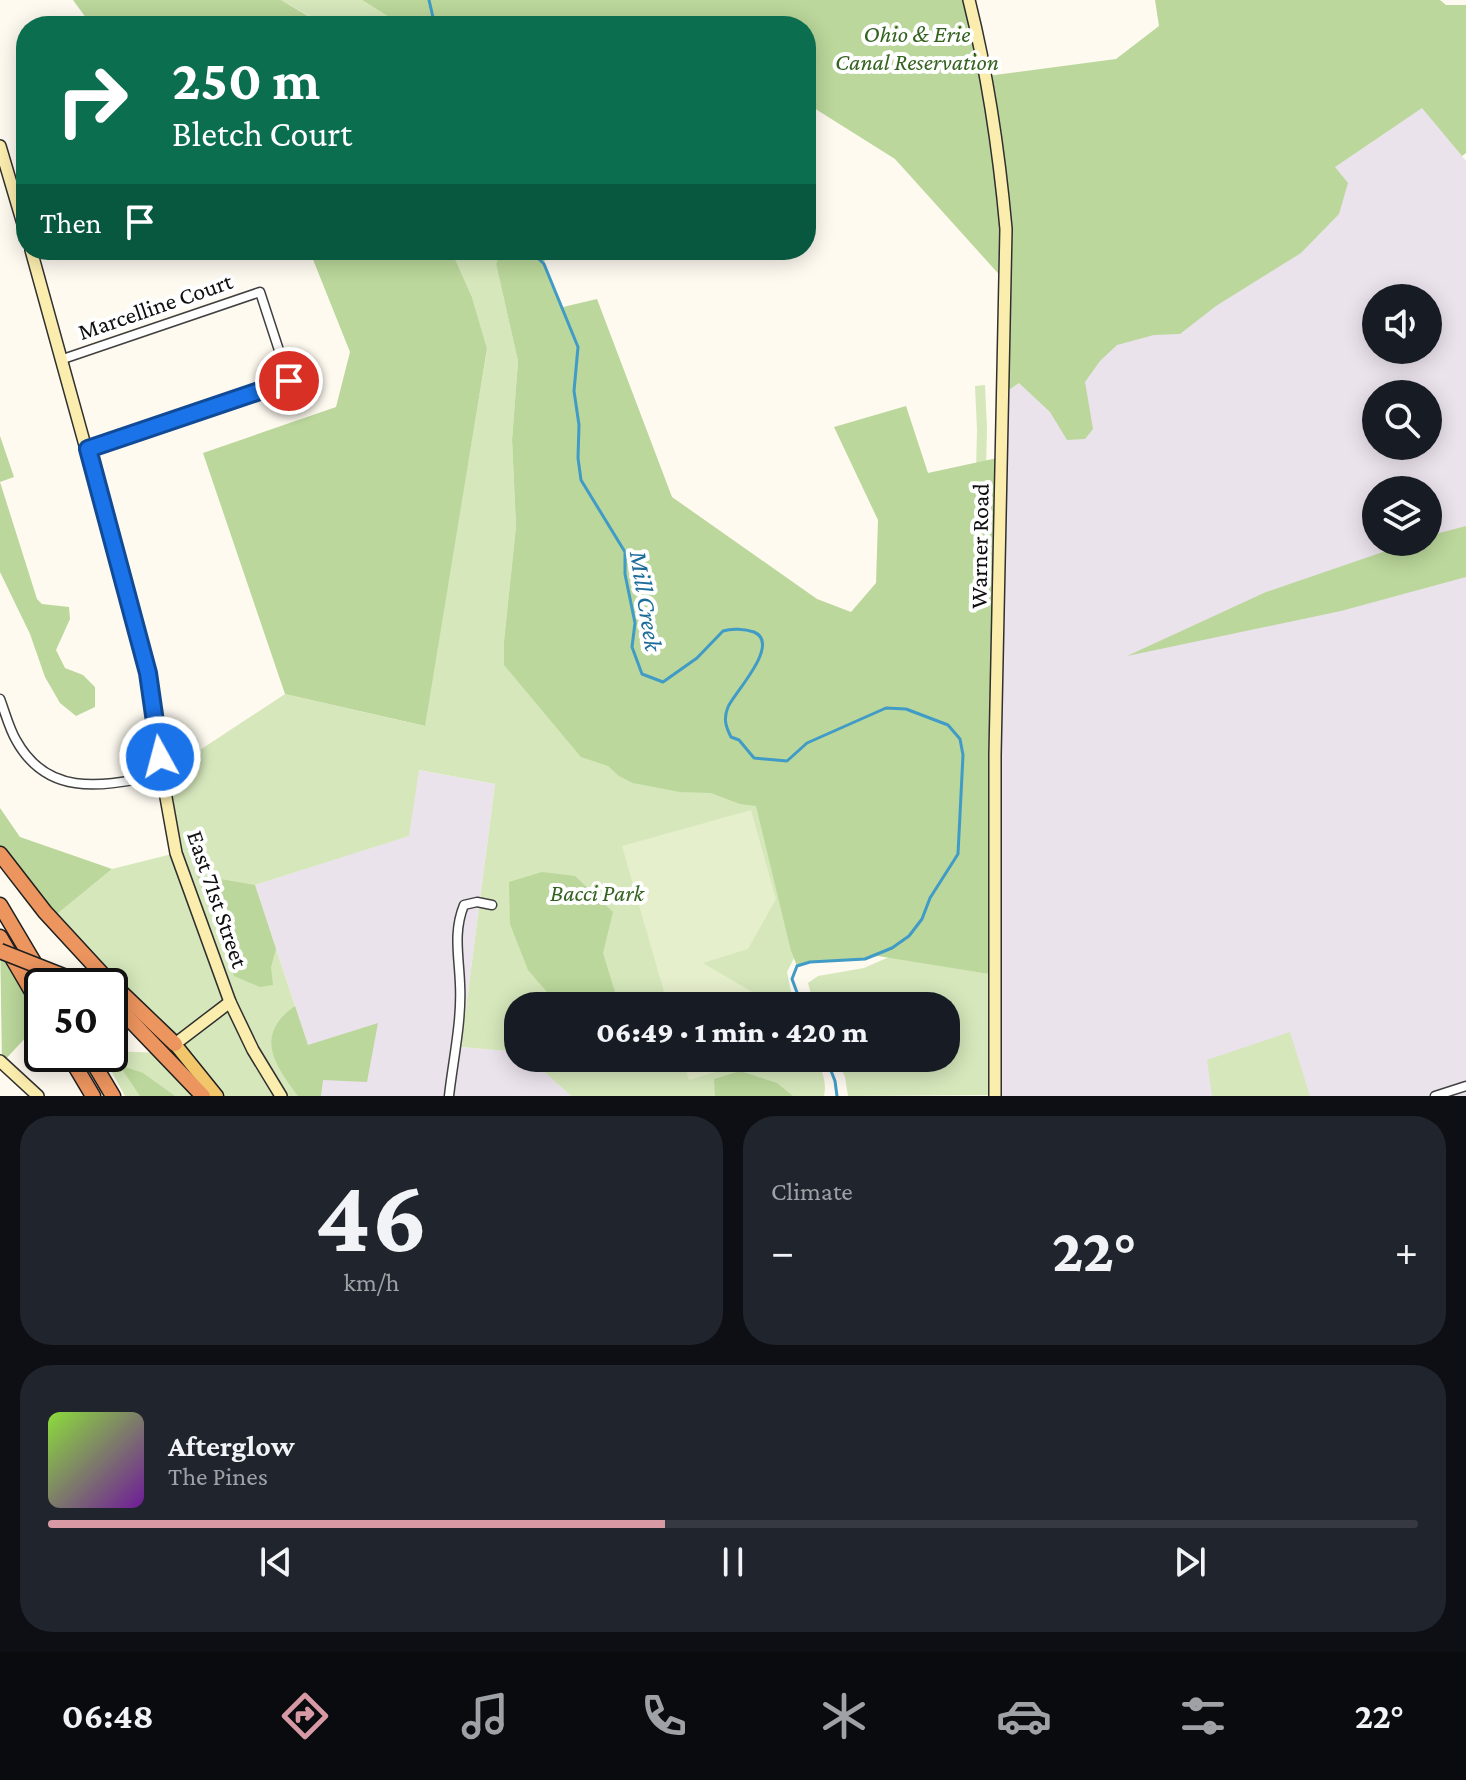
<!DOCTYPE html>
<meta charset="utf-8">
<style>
:root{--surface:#171b24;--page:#20242c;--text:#f1f3f6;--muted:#9ea1a6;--line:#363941;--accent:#d799a3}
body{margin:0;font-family:"Crimson Pro",serif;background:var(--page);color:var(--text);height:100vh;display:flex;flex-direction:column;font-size:30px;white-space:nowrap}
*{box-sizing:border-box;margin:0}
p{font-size:26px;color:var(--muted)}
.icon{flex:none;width:44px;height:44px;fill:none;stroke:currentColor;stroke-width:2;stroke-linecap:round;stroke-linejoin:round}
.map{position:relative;height:1096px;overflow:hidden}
.panel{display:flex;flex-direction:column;gap:20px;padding:20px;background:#0d0f14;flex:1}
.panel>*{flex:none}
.top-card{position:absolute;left:16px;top:16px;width:800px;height:244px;border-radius:32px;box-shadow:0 4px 20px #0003;background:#0b6e4f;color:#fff;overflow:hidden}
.controls{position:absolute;left:1362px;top:284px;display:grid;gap:16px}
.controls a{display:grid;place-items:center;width:80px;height:80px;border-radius:50%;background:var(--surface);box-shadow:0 4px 20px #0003;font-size:40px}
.speed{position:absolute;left:24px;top:968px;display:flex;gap:16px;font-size:40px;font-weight:700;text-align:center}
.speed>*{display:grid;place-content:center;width:104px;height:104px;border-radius:50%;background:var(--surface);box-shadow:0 4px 20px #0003;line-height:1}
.speed .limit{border:4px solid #111;border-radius:12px;background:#fff;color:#111}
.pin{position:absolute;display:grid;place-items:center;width:68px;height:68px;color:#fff;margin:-34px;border:4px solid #fff;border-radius:50%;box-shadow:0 2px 8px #0007}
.me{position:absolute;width:88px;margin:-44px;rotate:353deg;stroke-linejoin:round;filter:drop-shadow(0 0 6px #0008)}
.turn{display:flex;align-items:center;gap:28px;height:168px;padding:0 24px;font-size:36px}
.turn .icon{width:104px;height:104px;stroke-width:2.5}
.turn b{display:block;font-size:56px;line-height:68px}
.then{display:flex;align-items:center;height:76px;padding:0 24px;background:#0003;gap:16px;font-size:30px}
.big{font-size:60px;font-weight:800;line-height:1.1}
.panel .tile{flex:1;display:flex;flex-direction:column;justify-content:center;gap:12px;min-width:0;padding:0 28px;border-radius:32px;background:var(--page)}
.panel .dial{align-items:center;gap:0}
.dial b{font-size:104px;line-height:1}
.song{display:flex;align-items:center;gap:24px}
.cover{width:96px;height:96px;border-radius:12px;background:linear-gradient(135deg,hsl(90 70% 55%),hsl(280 70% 35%))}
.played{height:8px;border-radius:4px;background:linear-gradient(90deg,var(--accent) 45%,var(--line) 45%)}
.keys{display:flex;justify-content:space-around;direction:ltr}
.heat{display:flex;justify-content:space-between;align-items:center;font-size:44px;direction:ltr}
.panel .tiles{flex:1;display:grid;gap:20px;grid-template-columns:1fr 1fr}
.tile:last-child{grid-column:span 2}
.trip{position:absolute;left:504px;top:992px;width:456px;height:80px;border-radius:32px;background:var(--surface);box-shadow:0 4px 20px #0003;font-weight:800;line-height:80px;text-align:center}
.menu{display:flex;height:128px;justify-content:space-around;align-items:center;background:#090b0e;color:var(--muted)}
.menu .icon{width:56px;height:56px}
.menu .selected{color:var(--accent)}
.menu b{font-size:36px;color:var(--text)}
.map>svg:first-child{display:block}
</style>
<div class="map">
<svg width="1466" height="1096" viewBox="0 0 1466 1096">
<rect width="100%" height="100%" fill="#fefaf0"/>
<g fill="#ebe3ec" fill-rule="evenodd">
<path d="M1422 107 1466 161V1096H995L1003 394ZM1376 298H1428V350H1376ZM1376 394H1428V446H1376ZM1376 490H1428V542H1376Z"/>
<path d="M418 770 495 784 461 1047 518 1052V1058H529L571 1096H310L314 1064 255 885 408 836Z"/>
</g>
<g fill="#d5e7bb">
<path d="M281 0H362L405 26H321L320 22Z"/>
<path d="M451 250H502L496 264 518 361 512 440 516 526 504 641V665L972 641 977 430 975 386 985 385 987 429 981 679 791 951 794 958 787 972 794 1006H518V1052L461 1047 495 784 419 770 409 836 255 885 314 1064 310 1096H217L51 919 112 869 176 853 162 775 285 694 424 726 487 350 472 297Z"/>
<path d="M889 957 995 975V1095L848 1096 845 1077 836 1058H946V1006H814L808 983 818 976 864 968Z"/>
<path d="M1290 1032 1310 1096H1212L1207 1060Z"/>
<path d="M110 1051 163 1053 203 1096H125L102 1054H110Z"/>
<path d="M529 1058H817C822 1070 827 1083 824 1096H571Z"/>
</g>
<g fill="#bbd79b">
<path d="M73 0H281L320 23 321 26H92Z"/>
<path d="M362 0H969L987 76 1116 59 1159 26 1155 0H1440L1446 5H1466V153L1462 156 1422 108 1335 167 1348 183 1339 214 1301 253 1216 306 1180 334 1154 335 1117 345 1100 361 1085 382 1093 429 1085 439 1067 440 1050 412 1019 383 1003 394 1005 281 895 159 806 103V26H404Z"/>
<path d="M304 250H451L472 297 487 349 425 726 285 694 203 453 336 407 350 352 312 257Z"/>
<path d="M502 250H547L544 264 563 307 597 299 672 497 817 599 851 612 876 583 878 520 834 427 906 406 928 473 1002 457 995 975 878 956C852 963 824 958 797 966L791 951 756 806 740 804 711 793 680 792 633 783 619 776 608 766 581 757 504 665V641L516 526 512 440 518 361 496 264Z"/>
<path d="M0 436 14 477 0 482 37 599 42 604 69 607 70 619 56 650 65 668 83 675 95 687V707L76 716 60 703 45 677 30 634 0 572Z"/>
<path d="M1466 526V577L1341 611 1127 656 1266 592 1412 542H1428V536Z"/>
<path d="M0 808 20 837 112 869 51 919 0 854Z"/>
<path d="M542 872 575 876 613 912 603 953 615 992 626 1006H559L528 970 510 924 509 882Z"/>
<path d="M197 875 255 885 276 949 271 967 273 985 260 987 234 976Z"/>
<path d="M0 937 42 1009V1020L2 1063Z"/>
<path d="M295 1006 308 1045 378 1023 367 1082 323 1080 321 1096H298C274 1064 254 1035 295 1006Z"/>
<path d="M119 1065 143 1073 175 1096H140Z"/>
<path d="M740 1071 777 1083 793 1096H715L714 1079Z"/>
</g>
<g fill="#e6efcc">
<path d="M751 810 776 899 748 949 703 963 776 1006H668L622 846Z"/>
<path d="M682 1058H761L689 1080Z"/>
</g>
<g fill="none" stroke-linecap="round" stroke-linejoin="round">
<g stroke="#419bc7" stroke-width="3">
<path d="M429 0 435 26"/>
<path d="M530 250 544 264 578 347 574 391 579 425 578 458 581 480 625 552V574L635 623 632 647 642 674 663 682 697 658 723 631C732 628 745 629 754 632 782 644 733 694 728 707 723 719 726 727 731 737L739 740 754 758 787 761 807 743 886 708 906 709 948 725 960 739 963 755 958 854 930 898 922 919 909 936 892 948 865 959 810 962 797 966 792 979 802 1006"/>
<path d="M826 1058 835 1081 837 1096"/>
</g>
<g stroke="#414141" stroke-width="11">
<g id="street">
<path d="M63 359 260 292 289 381 88 449"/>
<path d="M0 699C5 712 9 728 16 740 49 800 106 785 162 775"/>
<path d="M449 1096C453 1060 462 1021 460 984 459 956 453 932 464 905L477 902 492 905"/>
<path d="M1435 1096 1466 1086"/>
</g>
</g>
<g stroke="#303030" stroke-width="14">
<g id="secondary">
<path d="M969 0C988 76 999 151 1006 229L995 755V1096"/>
<path d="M0 146 26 234"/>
<path d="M31 250 148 673 162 775 176 853 230 1002 253 1050 281 1096"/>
<path d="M175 1044 230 1002"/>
<path d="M0 1061 38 1096"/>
</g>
</g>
<g stroke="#1f1f1f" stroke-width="15">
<path id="primary" d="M175 1044 217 1096"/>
</g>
<g stroke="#1f1f1f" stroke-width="17">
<g id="highway">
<path d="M0 854 45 912 104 976 175 1044"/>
<path d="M0 905 48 986"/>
<path d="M0 937 42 1009"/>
<path d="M66 977 90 986"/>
<path d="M110 999 203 1096"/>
<path d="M68 1054 93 1096"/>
<path d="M88 1054 113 1096"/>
</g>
</g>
<use href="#street" stroke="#fff" stroke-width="8"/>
<use href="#secondary" stroke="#fbedae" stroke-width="11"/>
<use href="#primary" stroke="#f2c76c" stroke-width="12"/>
<use href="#highway" stroke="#ed955f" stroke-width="14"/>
<g stroke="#1f1f1f" stroke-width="17" stroke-linecap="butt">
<path id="highway-bridge" d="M0 951 66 977"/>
</g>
<use href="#highway-bridge" stroke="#ed955f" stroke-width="14"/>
</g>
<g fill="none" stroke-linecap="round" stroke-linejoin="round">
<g stroke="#114b97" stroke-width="20">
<path id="route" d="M160 757 148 673 88 449 289 381"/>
</g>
<use href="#route" stroke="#1a73e8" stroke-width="14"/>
</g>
<g text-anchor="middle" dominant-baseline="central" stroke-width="8" stroke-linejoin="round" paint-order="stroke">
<g font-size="24" font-style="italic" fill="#346321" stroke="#fff">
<text x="917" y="33">Ohio &amp; Erie<tspan x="917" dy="28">Canal Reservation</tspan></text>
<text x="597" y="892">Bacci Park</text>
</g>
<g font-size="24" fill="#0e0e0e" stroke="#fff">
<text transform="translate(155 306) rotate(-19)">Marcelline Court</text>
<text transform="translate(979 546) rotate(-89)">Warner Road</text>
<text transform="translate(218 899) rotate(71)">East 71st Street</text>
</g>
<g font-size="26" font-style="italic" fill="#1d6d9a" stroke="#fff">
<text transform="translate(646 601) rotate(81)">Mill Creek</text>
</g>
</g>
</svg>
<div class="controls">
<a><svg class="icon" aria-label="sound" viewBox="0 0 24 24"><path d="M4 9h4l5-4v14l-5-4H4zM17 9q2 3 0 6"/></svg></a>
<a><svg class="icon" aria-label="search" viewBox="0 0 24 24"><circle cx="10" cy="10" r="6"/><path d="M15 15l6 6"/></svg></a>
<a><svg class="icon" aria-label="layers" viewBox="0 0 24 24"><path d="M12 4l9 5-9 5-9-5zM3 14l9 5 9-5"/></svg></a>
</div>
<div class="speed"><div class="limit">50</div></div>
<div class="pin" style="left:289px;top:381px;background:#d93025"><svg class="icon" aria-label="arrive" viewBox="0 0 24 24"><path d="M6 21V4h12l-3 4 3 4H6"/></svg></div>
<svg class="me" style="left:160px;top:757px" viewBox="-20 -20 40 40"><circle r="17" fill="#1a73e8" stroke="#fff" stroke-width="3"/><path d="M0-11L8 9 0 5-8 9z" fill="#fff"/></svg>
<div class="trip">06:49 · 1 min · 420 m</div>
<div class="top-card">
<div class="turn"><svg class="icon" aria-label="right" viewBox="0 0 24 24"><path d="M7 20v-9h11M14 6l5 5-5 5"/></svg><div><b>250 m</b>Bletch Court</div></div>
<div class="then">Then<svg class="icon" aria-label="arrive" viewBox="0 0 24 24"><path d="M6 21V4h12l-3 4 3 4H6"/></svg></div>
</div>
</div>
<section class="panel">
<div class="tiles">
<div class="tile dial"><b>46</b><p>km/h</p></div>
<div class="tile"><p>Climate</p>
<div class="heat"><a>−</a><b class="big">22°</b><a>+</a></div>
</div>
<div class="tile">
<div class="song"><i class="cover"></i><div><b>Afterglow</b><p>The Pines</p></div></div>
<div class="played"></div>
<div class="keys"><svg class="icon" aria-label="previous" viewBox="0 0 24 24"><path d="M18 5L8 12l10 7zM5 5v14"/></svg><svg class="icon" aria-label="pause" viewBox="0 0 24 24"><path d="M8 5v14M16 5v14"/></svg><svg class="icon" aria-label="next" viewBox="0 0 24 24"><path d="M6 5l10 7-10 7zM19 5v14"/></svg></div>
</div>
</div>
</section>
<nav class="menu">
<b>06:48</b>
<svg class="icon selected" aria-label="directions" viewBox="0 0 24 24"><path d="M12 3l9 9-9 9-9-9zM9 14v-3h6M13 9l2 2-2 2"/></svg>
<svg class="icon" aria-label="music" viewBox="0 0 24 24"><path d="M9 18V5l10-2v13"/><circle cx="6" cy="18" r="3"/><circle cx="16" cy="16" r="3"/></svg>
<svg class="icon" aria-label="phone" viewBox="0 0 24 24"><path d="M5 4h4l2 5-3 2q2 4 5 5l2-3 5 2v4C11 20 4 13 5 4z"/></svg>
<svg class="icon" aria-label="climate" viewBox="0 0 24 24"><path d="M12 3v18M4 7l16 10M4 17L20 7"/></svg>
<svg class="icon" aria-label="car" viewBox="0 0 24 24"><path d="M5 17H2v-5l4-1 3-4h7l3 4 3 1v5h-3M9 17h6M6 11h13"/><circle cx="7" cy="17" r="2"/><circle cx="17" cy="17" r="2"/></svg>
<svg class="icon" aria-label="filters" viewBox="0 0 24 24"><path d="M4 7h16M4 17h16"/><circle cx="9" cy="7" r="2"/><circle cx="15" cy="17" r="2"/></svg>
<b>22°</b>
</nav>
